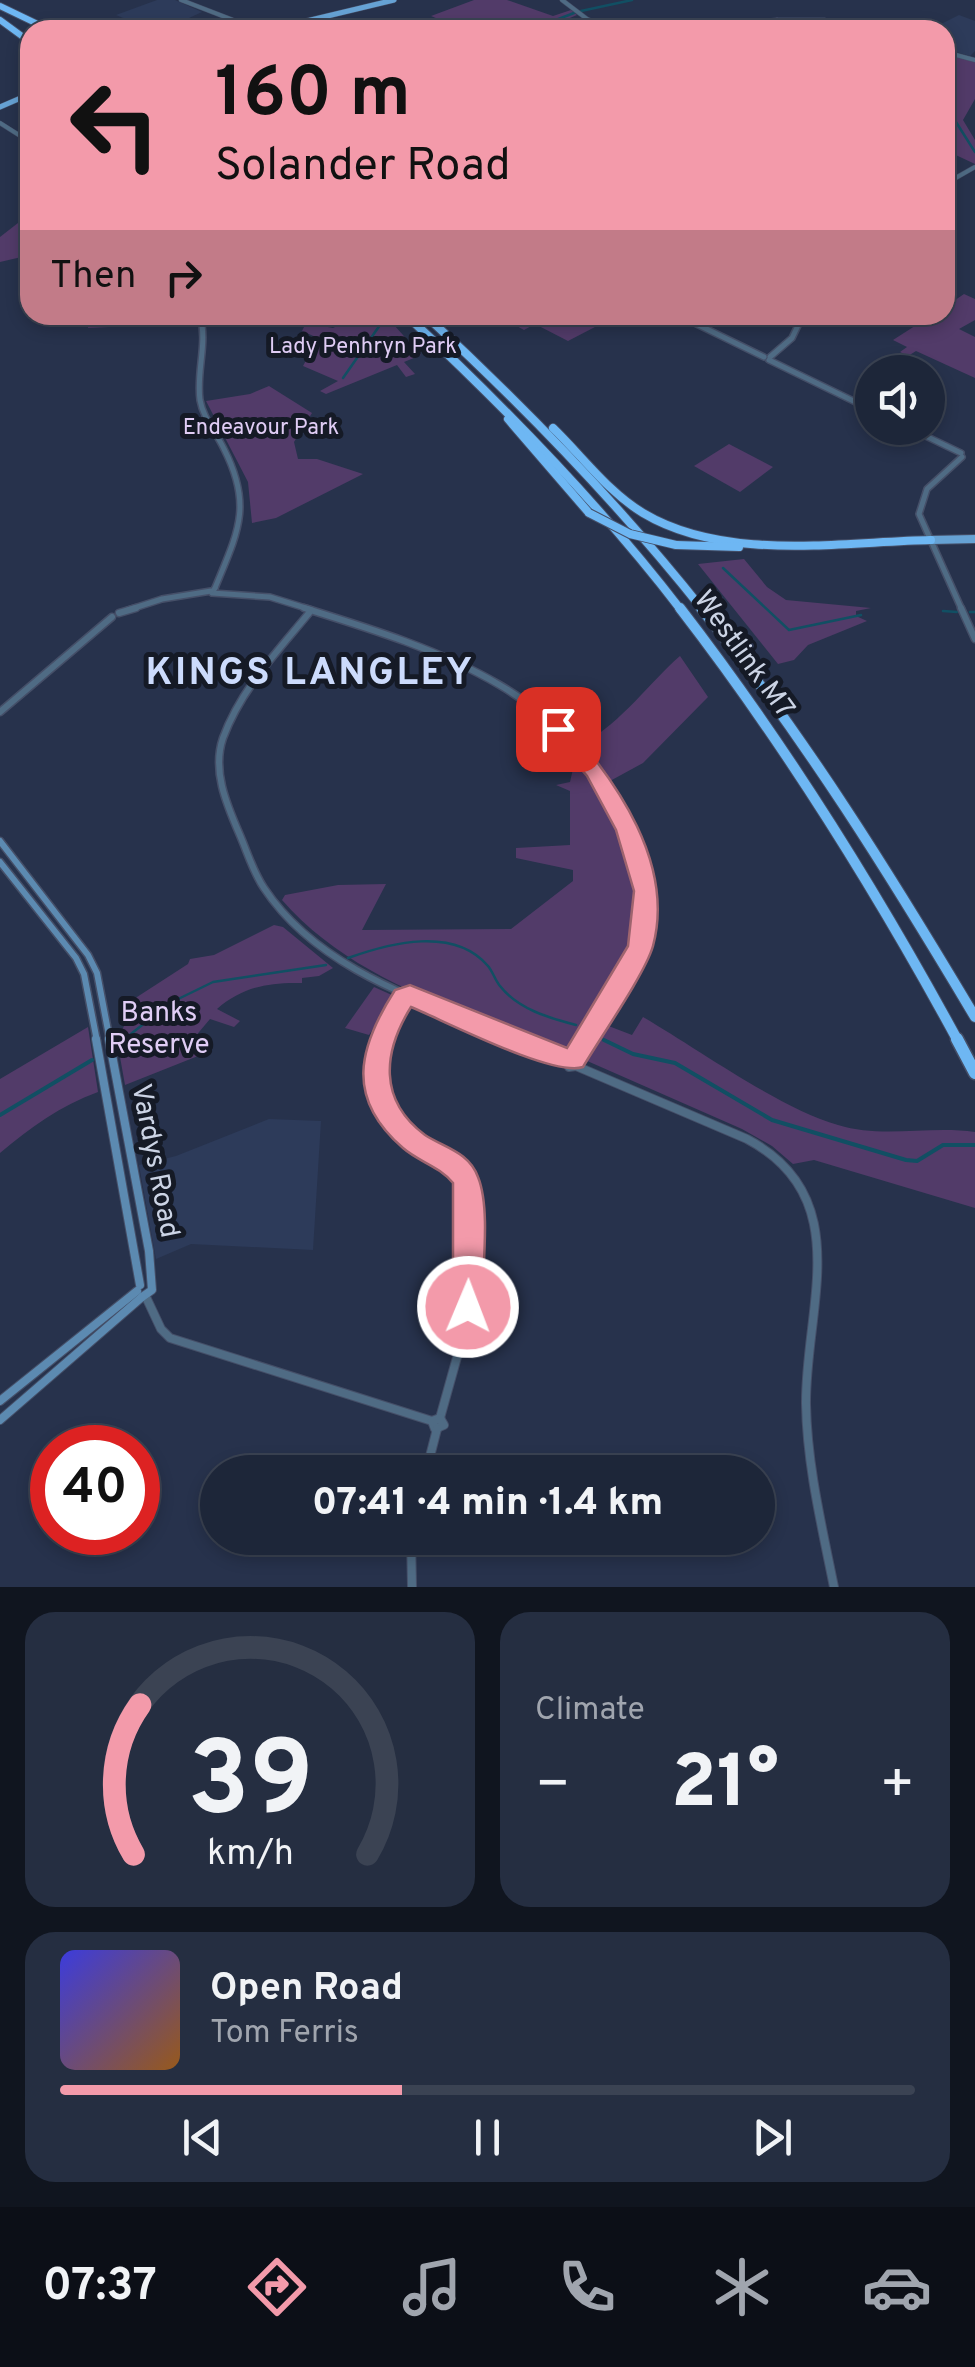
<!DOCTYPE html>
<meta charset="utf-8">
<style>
:root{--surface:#1d2639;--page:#252e41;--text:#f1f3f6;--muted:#a0a5ae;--line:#3b4353;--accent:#f39aaa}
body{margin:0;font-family:Overpass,sans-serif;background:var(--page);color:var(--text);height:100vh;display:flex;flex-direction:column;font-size:38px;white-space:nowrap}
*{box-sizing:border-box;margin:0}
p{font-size:32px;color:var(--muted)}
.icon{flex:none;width:55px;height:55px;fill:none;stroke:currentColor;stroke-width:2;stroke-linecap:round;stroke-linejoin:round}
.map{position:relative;height:1587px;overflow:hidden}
.panel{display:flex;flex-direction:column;gap:25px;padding:25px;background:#10151f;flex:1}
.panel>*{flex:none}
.hud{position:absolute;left:20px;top:20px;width:935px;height:305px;border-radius:30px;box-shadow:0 5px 15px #0003,0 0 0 2px var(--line);background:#f39aaa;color:#111;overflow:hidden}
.controls{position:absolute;left:855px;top:355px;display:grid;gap:20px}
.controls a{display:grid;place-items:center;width:90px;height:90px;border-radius:50%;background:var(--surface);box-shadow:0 5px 15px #0003,0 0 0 2px var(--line);font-size:50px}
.speed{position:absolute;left:30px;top:1425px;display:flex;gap:20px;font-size:50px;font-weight:700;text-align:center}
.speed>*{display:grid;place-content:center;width:130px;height:130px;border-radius:50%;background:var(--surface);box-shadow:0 5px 15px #0003,0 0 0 2px var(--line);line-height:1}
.speed .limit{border:15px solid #d22;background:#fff;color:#111}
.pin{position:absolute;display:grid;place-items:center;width:85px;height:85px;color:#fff;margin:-42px;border-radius:20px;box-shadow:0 5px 15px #0006}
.me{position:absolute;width:110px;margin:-55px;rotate:1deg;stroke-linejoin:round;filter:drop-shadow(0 0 8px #0008)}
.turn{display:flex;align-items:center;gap:35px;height:210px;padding:0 30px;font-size:45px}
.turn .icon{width:130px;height:130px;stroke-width:2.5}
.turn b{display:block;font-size:70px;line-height:85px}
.then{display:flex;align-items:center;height:95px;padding:0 30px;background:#0003;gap:20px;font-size:38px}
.big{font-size:75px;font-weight:800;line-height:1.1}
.panel .card{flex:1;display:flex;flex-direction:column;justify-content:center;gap:15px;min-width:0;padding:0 35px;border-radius:30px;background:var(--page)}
.panel .dial{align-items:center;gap:0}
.dial svg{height:260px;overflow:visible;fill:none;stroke:var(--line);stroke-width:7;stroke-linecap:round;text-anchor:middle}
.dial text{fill:var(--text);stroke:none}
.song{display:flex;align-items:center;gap:30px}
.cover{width:120px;height:120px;border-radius:15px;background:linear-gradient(135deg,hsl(240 70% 55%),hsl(30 70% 35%))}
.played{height:10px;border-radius:5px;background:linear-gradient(90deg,var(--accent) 40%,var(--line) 40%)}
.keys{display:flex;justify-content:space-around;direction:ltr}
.heat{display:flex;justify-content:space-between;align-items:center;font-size:55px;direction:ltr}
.panel .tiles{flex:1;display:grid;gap:25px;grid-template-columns:1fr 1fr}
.card:last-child{grid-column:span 2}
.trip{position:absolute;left:200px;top:1455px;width:575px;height:100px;border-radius:50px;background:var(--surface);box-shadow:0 5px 15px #0003,0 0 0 2px var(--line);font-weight:800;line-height:100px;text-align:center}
.menu{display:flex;height:160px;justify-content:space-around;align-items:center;background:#0c0f17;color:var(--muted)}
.menu .icon{width:70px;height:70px}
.menu .selected{color:var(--accent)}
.menu b{font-size:45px;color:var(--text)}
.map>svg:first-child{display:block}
</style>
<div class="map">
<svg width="975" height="1587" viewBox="0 0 975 1587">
<rect width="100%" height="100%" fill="#27324c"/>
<g fill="#2d3b5a">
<path d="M157 0H175L202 12 163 30H152L116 15Z"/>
<path d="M959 15 975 21V51L970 56 945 49V30H929Z"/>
<path d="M269 1119 321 1121 313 1250 191 1244 156 1259 139 1165 176 1156Z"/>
</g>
<g fill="#523b69">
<path d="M474 0H507L553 16 571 10 577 15 541 30H464L431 16Z"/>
<path d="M945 54 975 62V99L963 120 975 140V164L945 150Z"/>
<path d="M27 216 30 255 0 262V237Z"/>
<path d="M964 294 975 299V320L959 329 975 337V378L916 351 908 356 900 352 907 347 893 340 932 315H945V307Z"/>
<path d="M69 315 145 318 193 315 196 323 88 328 89 317 71 319Z"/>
<path d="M360 315H385L421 355 404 362 415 374 406 377 397 365 326 394 320 391 338 381 303 366 318 338 302 331 306 323 333 328Z"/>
<path d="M511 315H618L568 341 535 324 524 330 504 319Z"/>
<path d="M269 386 312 413 294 442 298 459H317L363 474 276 518 252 523 248 482 206 401 250 394Z"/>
<path d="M729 444 773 467 740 492 694 466Z"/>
<path d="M744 559 767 587 786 600 871 608 856 611V616L867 621 808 645 794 660 778 664 698 564Z"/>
<path d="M680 656 708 697 643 763 610 781 583 744C622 722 651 681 680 656Z"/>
<path d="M579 762C610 804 644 864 637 918 634 947 617 971 602 995 591 1013 580 1040 564 1053 466 1012 353 982 282 900L285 895 338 885 386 884 362 930 511 929 573 881V870L516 858V848L570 845V791L556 785 570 782 573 769Z"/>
<path d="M274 925 283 927 333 968 319 976 302 978V983C269 982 242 987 217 1009L240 1021 234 1027 210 1019 194 1038 198 1056 125 1085 117 1040 124 1026 120 1008 188 964 190 959 214 955Z"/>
<path d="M374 987 394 996 369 1035 345 1028Z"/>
<path d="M643 1017C698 1049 779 1108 838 1125 883 1139 930 1125 975 1132V1208L814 1160 793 1164 772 1146 742 1129 585 1060 606 1025 632 1035Z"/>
<path d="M88 1027 98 1092C60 1106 31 1127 0 1153V1079Z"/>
</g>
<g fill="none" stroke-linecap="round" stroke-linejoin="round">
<g stroke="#114f63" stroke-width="2.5">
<path d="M581 11 632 0"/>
<path d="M530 30 574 13"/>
<path d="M945 113 956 122 975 152"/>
<path d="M343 378 387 315"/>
<path d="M723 568 789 630 861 615"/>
<path d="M943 611 957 612"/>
<path d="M970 612H975"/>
<path d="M348 958C390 943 454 926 488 966 493 972 495 980 500 986 518 1009 549 1018 576 1025"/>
<path d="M122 1041 170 1003 213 982 326 965"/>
</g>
<g stroke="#114f63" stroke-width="4">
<path d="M604 1040 633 1054 675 1063 772 1120 906 1160 917 1161 943 1145H975"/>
<path d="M119 1044 125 1039"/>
<path d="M0 1115 92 1060"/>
</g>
<g stroke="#454f68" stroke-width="5">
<g id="tertiary-far3">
<path d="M181 0 259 30"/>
<path d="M562 0 587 19 613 30"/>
<path d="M315 19 345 30"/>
<path d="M777 20H824L856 30"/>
<path d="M665 30 777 20"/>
<path d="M945 52 975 60"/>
<path d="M0 123 30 142"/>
<path d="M945 184 975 167"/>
</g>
</g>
<g stroke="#454f68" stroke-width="8">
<g id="tertiary-far2">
<path d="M200 315C208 344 196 371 200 400 203 418 216 432 224 449 253 506 238 532 215 588"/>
<path d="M678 315 764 357"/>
<path d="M770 357 792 338 803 315"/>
<path d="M769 360 872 410"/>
<path d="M909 428 961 453"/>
<path d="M962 457 927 489 919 514 962 610"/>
<path d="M215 588 212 593 270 597 312 610"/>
<path d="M128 610 162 599 211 591"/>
</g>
</g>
<g stroke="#454f68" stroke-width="9">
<g id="tertiary-far1">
<path d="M304 608C439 650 577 692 631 838 644 873 652 913 640 950 628 982 604 1013 585 1041"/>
<path d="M961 608 975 639"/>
<path d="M119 613 136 608"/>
<path d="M309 613C277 652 241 689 223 738 212 770 226 803 239 833 247 851 253 872 264 888 321 974 431 1003 521 1041"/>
<path d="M0 712 112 617"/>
<path d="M379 1041 404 997"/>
</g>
</g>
<g stroke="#454f68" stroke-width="10">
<g id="tertiary">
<path d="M381 1039 374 1066 379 1097 390 1118 405 1135 459 1168 469 1194 466 1325 440 1418"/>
<path d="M516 1039 567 1061 569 1067 576 1066 747 1139C857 1197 805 1308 806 1404 807 1465 822 1527 834 1587"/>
<path d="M574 1059 587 1039"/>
<path d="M146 1297 161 1329 170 1338 432 1421"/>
<path d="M440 1418 444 1425 435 1429 432 1421Z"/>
<path d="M426 1472 437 1429"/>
<path d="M411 1538 412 1587"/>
</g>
</g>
<g stroke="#454f68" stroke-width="9">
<g id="secondary-far1">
<path d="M0 841 88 955 97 973 110 1041"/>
<path d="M0 862 76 958 84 974 97 1041"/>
</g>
</g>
<g stroke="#454f68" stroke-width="10">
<g id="secondary">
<path d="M96 1039 140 1285"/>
<path d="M109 1039 149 1251 152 1290 142 1297"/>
<path d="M0 1401 137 1291"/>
<path d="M0 1420 142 1297"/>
</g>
</g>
<g stroke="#454f68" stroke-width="6">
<g id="primary-far1">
<path d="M269 30 394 0"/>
<path d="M0 107 30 94"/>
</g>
</g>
<g stroke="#454f68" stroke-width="10">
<path id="primary" d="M931 540 975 539"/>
</g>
<g stroke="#454f68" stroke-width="8">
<g id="motorway-far3">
<path d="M0 6 50 30"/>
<path d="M0 20 30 42"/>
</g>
</g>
<g stroke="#454f68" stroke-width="10">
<g id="motorway-far2">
<path d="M406 315C505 407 599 503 681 610"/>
<path d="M425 315C525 407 618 503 703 610"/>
<path d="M508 419 589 513"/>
<path d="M553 428C582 456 608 492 643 513 725 562 839 542 931 540"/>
<path d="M676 545 739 547"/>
</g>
</g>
<g stroke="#454f68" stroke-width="12">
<g id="motorway-far1">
<path d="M680 608C785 744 876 890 958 1041"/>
<path d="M701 608C804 736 891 876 975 1017"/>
</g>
</g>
<g stroke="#454f68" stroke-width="15">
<path id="motorway" d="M957 1039 975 1073"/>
</g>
<use href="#tertiary-far3" stroke="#4f6b84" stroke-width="4"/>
<use href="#tertiary-far2" stroke="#4f6b84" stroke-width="5"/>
<use href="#tertiary-far1" stroke="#4f6b84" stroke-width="6"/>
<use href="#tertiary" stroke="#4f6b84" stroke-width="8"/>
<use href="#secondary-far1" stroke="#5c8ab1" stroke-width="6"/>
<use href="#secondary" stroke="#5c8ab1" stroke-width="8"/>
<use href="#primary-far1" stroke="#66a2d4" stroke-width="5"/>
<use href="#primary" stroke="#66a2d4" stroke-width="8"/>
<use href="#motorway-far3" stroke="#6eb7f3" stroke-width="6"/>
<use href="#motorway-far2" stroke="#6eb7f3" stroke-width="8"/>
<use href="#motorway-far1" stroke="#6eb7f3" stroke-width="10"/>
<use href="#motorway" stroke="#6eb7f3" stroke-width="12"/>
<g stroke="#454f68" stroke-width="10" stroke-linecap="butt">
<path id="motorway-bridge" d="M589 513 630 534 676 545"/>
</g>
<use href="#motorway-bridge" stroke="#6eb7f3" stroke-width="8"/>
</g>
<path fill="#f39aaa" stroke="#9e646e" stroke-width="2.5" d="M558 721 566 724C617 782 675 864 653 946 645 974 600 1038 583 1067 553 1077 445 1021 411 1007 383 1052 378 1100 425 1135 445 1148 469 1152 478 1177 491 1209 482 1271 482 1307L478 1317 468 1321 457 1317 453 1307V1183C439 1166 419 1162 403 1148 345 1098 358 1048 395 990L410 985 567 1048 628 946 634 891 616 830 587 776 547 729Z"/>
<g text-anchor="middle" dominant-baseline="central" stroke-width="10" stroke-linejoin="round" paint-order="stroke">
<g font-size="22" fill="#e0cdf5" stroke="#151a26">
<text x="363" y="347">Lady Penhryn Park</text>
<text x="261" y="428">Endeavour Park</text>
</g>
<g font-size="28" fill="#ccd4e5" stroke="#151a26">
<text transform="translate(743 655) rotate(54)">Westlink M7</text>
<text transform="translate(154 1161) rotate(79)">Vardys Road</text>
</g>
<g font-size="28" fill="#e0cdf5" stroke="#151a26">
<text x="159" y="1014">Banks<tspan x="159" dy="32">Reserve</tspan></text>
</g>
<g font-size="38" font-weight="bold" letter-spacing="2.5" fill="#ccdbfc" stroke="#151a26">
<text x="310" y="674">KINGS LANGLEY</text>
</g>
</g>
</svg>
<div class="controls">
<a><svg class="icon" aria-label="sound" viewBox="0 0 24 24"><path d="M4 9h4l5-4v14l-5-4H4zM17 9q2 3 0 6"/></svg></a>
</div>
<div class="speed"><div class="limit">40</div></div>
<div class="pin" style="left:558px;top:729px;background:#d93025"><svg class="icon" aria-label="arrive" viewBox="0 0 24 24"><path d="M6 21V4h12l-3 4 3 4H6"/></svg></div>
<svg class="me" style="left:468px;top:1307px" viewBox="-20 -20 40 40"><circle r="17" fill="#f39aaa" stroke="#fff" stroke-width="3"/><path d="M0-11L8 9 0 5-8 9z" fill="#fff"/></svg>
<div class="trip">07:41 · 4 min · 1.4 km</div>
<div class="hud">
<div class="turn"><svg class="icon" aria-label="left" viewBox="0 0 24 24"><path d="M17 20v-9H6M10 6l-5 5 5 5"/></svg><div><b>160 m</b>Solander Road</div></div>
<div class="then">Then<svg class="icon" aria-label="right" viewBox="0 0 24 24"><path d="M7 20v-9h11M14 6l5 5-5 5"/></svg></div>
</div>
</div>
<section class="panel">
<div class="tiles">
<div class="card dial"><svg viewBox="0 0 100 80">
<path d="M14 69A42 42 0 1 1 86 69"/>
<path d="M14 69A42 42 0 0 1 16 23" stroke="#f39aaa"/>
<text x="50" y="56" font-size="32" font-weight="700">39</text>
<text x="50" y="72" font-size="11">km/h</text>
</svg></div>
<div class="card"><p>Climate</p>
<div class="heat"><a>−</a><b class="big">21°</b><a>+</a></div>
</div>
<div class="card">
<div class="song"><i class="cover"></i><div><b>Open Road</b><p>Tom Ferris</p></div></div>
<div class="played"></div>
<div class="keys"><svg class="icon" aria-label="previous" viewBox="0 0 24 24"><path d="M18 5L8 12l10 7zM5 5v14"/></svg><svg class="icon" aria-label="pause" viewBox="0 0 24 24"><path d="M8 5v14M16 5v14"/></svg><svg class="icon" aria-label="next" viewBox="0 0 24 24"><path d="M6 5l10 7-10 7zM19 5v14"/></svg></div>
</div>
</div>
</section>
<nav class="menu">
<b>07:37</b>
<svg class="icon selected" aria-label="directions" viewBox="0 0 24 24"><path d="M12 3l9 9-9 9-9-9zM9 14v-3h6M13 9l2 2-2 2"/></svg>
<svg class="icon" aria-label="music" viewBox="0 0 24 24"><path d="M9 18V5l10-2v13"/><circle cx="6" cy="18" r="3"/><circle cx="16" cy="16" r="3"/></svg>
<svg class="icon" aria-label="phone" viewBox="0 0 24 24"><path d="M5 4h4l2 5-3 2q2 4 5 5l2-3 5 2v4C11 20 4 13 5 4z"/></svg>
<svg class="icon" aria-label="climate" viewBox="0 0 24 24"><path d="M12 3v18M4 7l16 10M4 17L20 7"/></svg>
<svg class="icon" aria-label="car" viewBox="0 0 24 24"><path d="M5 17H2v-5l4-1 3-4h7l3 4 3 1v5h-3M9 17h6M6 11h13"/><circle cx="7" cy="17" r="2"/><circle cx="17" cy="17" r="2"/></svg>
</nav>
